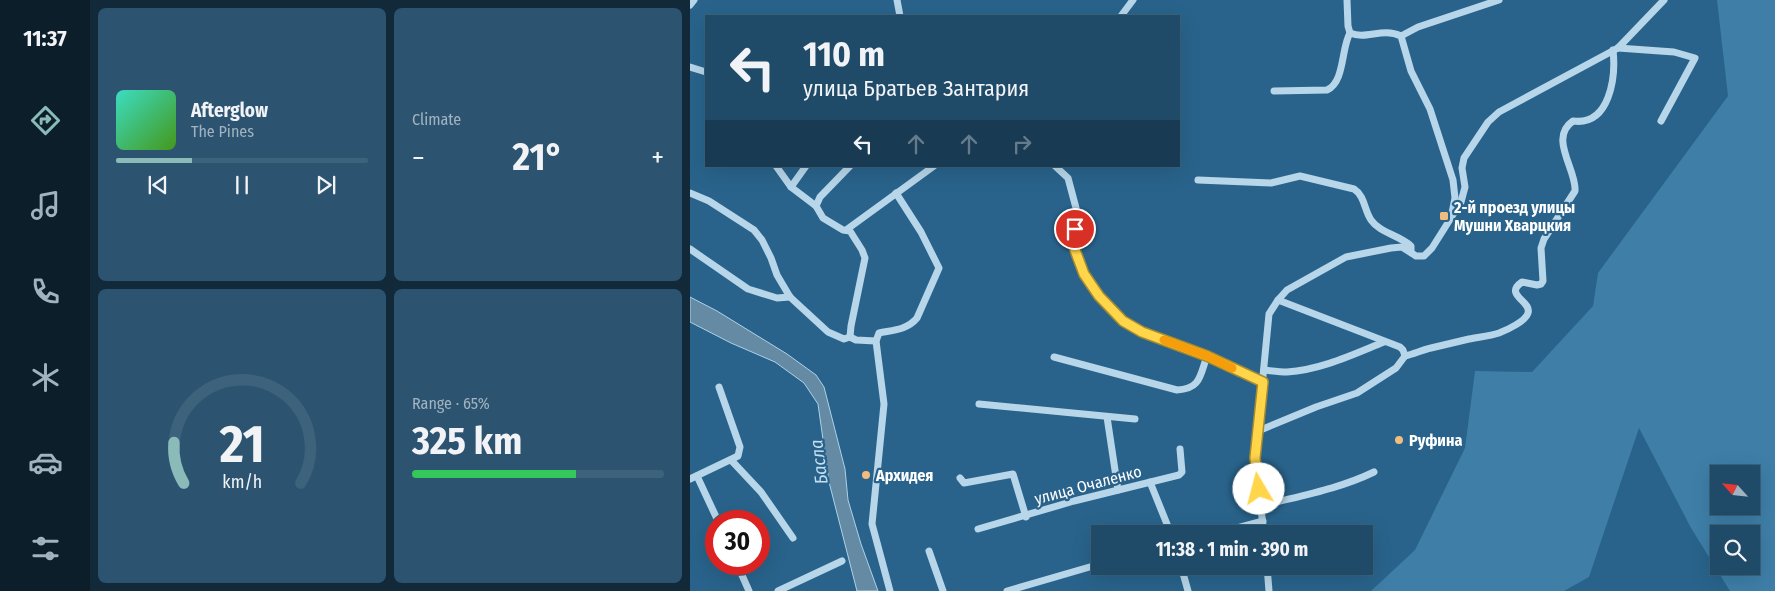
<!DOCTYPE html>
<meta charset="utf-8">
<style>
:root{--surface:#1f4a68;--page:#2c5471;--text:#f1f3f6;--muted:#a1b3c0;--line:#3c627c;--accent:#8bbbb9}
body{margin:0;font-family:"Fira Sans Condensed",sans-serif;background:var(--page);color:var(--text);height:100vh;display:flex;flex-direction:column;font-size:19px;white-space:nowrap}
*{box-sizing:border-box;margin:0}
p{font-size:16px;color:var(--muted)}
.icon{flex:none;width:28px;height:28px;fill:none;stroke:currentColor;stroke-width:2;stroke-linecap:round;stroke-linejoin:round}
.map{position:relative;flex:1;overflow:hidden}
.details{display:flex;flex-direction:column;gap:8px;padding:8px;background:#112939;width:600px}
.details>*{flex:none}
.top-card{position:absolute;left:15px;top:15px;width:475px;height:152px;border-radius:0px;box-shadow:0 5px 20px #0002,0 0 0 1px var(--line);background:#1f4a68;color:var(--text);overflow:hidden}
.needle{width:32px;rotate:297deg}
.tools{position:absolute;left:1020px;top:465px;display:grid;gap:10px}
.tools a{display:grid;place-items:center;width:50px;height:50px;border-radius:0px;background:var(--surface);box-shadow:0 5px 20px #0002,0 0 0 1px var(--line);font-size:25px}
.speed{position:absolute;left:15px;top:510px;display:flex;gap:10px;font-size:25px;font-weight:700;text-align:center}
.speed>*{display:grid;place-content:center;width:65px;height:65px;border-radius:50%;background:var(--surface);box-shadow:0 5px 20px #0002,0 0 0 1px var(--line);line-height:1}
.speed .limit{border:8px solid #d22;background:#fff;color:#111}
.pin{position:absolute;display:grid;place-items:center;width:42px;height:42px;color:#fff;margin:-21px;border:2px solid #fff;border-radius:50%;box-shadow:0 1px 5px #0007}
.me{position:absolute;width:55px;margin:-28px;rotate:352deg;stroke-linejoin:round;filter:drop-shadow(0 0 4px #0008)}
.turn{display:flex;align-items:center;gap:18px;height:105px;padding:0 15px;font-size:22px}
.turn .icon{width:65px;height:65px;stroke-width:2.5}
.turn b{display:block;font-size:35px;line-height:42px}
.lanes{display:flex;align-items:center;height:48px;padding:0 15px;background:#0003;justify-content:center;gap:25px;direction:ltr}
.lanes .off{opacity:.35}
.big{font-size:38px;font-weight:700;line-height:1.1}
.details .widget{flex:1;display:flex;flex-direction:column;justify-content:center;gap:8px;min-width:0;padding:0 18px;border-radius:8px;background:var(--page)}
.details .dial{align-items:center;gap:0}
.dial svg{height:130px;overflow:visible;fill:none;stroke:var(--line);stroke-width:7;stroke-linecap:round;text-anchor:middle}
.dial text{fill:var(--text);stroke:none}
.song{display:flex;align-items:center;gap:15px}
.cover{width:60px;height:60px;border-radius:8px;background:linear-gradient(135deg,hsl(170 70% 55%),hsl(100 70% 35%))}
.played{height:5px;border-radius:2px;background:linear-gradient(90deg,var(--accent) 30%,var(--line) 30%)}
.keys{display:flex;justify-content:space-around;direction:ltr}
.heat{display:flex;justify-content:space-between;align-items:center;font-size:28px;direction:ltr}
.charge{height:8px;border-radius:4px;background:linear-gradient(90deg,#34c759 65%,var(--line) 0)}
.details .tiles{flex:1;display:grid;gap:8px;grid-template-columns:repeat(2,1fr)}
.trip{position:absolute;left:401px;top:525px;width:282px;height:50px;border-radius:0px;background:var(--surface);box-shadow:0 5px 20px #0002,0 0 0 1px var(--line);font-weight:700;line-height:50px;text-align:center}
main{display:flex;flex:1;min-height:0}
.dock{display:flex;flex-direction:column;width:90px;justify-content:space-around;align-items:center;background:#0c1e2a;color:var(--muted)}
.dock .icon{width:35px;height:35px}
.dock .selected{color:var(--accent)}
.dock b{font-size:22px;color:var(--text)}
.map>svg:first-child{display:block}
</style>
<main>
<nav class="dock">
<b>11:37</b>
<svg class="icon selected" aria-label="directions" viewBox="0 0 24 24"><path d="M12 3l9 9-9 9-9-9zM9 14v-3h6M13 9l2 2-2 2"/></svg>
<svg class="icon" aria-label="music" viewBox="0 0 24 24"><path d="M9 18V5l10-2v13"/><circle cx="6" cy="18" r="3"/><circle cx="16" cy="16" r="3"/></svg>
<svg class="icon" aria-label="phone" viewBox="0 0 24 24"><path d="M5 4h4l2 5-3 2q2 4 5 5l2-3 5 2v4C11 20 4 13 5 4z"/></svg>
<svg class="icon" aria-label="climate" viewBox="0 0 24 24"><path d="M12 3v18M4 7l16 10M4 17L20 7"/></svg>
<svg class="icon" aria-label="car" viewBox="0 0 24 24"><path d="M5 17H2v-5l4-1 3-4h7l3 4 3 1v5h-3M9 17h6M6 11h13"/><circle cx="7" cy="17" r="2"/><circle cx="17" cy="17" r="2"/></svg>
<svg class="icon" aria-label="filters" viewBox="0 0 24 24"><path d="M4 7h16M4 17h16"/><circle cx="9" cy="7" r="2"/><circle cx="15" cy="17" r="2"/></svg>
</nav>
<section class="details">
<div class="tiles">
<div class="widget">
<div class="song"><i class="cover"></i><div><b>Afterglow</b><p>The Pines</p></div></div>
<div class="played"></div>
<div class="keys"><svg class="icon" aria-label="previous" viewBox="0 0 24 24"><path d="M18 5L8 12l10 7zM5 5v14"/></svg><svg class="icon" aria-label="pause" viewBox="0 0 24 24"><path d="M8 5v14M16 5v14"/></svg><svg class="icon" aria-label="next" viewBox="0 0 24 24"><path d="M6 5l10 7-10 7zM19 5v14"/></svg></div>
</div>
<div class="widget"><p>Climate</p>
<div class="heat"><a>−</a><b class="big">21°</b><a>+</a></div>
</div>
<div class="widget dial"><svg viewBox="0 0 100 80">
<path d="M14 69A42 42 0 1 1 86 69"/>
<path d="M14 69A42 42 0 0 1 8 44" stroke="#8bbbb9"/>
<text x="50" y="56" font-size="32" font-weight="700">21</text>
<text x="50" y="72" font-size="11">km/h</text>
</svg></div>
<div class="widget"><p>Range · 65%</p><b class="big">325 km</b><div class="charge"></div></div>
</div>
</section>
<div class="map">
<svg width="1085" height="591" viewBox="0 0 1085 591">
<rect width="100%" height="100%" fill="#29638b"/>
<path fill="#3e7ea7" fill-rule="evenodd" d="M1027 0H1085V591H1040L1001 528 949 428 899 577 874 591H681L725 550 775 448 785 371 842 372 903 306 908 273 1038 96ZM1029 474H1061V506H1029ZM1029 534H1061V566H1029Z"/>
<path fill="#648aa4" stroke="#acd2e9" d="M0 297 27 311 97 354 126 375 134 387 155 469 158 500 171 544 188 591H167L139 482 128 404 114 383 85 362 41 343 0 322Z"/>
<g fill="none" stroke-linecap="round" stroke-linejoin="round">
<g stroke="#b7d6e9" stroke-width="7">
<path d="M207 0 210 16"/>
<path d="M657 0 658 26 660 33C677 40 692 27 711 36L721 71 740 109 763 180 765 198 762 213"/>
<path d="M0 5 4 0"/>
<path d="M431 16 443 0"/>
<path d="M711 36 728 27 809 0"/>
<path d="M928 48 984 52 1005 58 971 121"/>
<path d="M0 67 16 72"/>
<path d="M584 91 637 90C655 82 651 48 660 33"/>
<path d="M86 166 101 187 126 206 133 218 153 230 160 231 172 250 175 258 161 326 160 337"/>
<path d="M365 166 378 178 386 208 385 250 394 274 409 296 433 321 453 332 517 356 573 382"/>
<path d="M508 180 581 183 610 176 664 189C675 196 674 210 681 220 690 233 709 235 721 246V252"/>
<path d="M101 187 116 166"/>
<path d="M0 193 19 201 64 230 72 240 81 258 87 275 100 297 138 332 154 339 160 337 166 340 186 341"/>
<path d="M126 206 130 197 160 166"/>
<path d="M156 230 244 166"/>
<path d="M0 249 58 289 87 298 100 297"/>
<path d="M588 300 710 347 713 350 715 356"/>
<path d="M715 356C724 354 732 350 741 348 754 345 766 342 779 339 789 337 800 336 809 333 817 330 836 321 838 313 842 301 813 295 832 282L847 285 851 284 853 281 851 248 854 239 885 191C887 170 858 138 883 121 920 126 926 77 923 50"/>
<path d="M364 357 487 390C511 389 510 375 517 356"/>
<path d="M574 370C582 371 590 372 597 372 631 370 664 354 694 342"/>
<path d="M289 404 445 419"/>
<path d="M417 417 428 490"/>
<path d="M568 431 626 407 667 393 706 368 715 356"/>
<path d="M41 460 71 492 103 538"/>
<path d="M7 476 28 521"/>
<path d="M270 478 274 483 323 474 336 517"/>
<path d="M0 479 48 456 50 447 29 387"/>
<path d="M460 482 481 534"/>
<path d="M571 506C609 496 649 489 684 472"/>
<path d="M288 529 384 501 489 475 492 472 490 449"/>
<path d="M525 534 573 521"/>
<path d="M574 534 565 458 579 314 588 300 597 290 656 257 701 248 712 247 726 256H734L742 248 771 202 775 187 772 168 774 158 798 122 809 112 928 48 974 0"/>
<path d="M239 551 253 591"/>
<path d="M47 564 59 591"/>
<path d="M491 566 498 591"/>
<path d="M577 566 579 591"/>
<path d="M88 591 152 561"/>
<path d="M200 591 182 524 194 404 186 341 189 333C203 330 217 330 227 318L249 268 231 232 206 193"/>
<path d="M317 591 410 564"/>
</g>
</g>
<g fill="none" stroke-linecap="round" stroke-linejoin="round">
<g stroke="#a68a30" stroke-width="12">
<path id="route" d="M385 229V250L394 274 409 296 433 321 452 332 517 356 573 382 565 458 569 489"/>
</g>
<use href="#route" stroke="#ffd54a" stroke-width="9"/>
<path stroke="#f59e0b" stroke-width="9" d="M474 340 517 356 542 368"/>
</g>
<g fill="#f0bd7e" stroke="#29638b" stroke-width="2">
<rect x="749" y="211" width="10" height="10" rx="2.5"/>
<circle cx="709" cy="440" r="5"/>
<circle cx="176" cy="475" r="5"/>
</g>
<g text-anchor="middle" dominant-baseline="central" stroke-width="4.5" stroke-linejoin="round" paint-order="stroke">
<g font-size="16" font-weight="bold" fill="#fff" stroke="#29638b" text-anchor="start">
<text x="764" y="207">2-й проезд улицы<tspan x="764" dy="18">Мушни Хварцкия</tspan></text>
<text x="719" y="440">Руфина</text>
<text x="186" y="475">Архидея</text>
</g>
<g font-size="16" fill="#fff" stroke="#29638b">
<text transform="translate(398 485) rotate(-15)">улица Очаленко</text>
</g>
<g font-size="18" font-style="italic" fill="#c3dff0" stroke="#29638b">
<text transform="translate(129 462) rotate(-97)">Басла</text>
</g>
</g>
</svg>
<div class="tools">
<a><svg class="needle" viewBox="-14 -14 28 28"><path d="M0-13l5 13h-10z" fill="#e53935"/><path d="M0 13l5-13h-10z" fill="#a1b3c0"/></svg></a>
<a><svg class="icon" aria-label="search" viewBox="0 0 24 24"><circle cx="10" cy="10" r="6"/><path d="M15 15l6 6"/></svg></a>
</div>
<div class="speed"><div class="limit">30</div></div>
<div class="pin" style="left:385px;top:229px;background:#d93025"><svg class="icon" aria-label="arrive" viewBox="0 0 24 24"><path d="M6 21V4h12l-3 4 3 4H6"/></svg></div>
<svg class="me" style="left:569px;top:489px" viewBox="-20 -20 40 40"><circle r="19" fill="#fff"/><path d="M0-13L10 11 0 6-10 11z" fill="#ffd54a"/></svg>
<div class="trip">11:38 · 1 min · 390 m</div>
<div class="top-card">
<div class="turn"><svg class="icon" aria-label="left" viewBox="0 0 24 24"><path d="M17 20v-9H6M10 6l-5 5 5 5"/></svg><div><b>110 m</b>улица Братьев Зантария</div></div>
<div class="lanes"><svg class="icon" aria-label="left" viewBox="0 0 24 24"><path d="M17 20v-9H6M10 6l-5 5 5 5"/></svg><svg class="icon off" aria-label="ahead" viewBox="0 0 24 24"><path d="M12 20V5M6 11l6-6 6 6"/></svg><svg class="icon off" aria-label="ahead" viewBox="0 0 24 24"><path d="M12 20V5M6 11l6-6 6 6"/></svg><svg class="icon off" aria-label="right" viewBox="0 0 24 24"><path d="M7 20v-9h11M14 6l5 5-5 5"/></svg></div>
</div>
</div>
</main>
